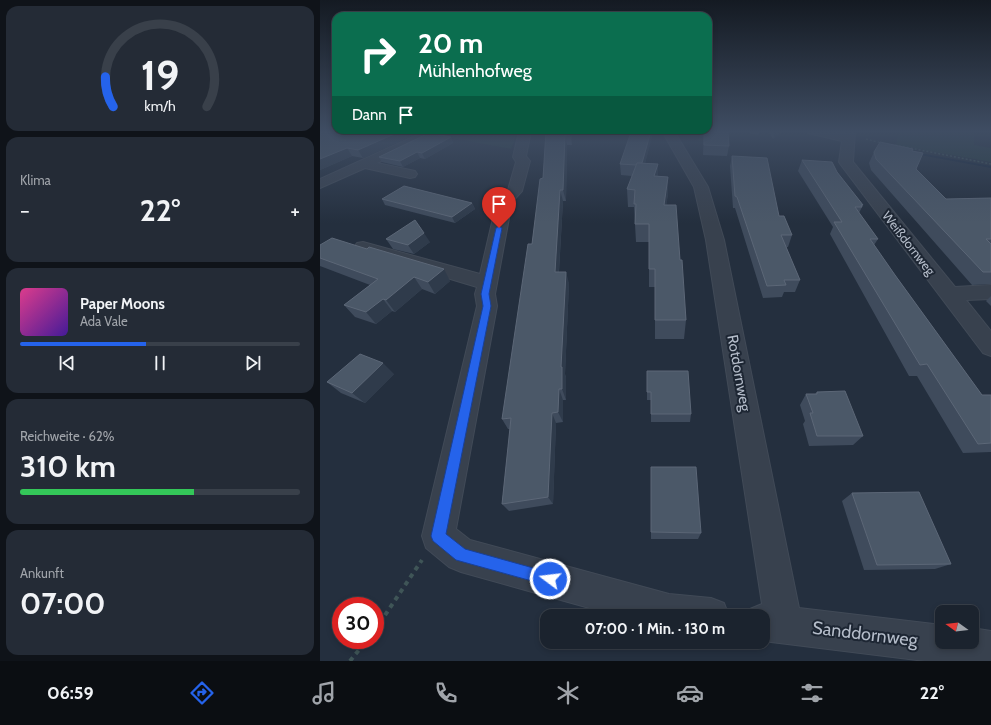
<!DOCTYPE html>
<html lang="de">
<meta charset="utf-8">
<style>
:root{--surface:#1b232e;--page:#242b36;--text:#f1f3f6;--muted:#a0a4aa;--line:#39404a;--accent:#2563eb}
body{margin:0;font-family:Cabin,sans-serif;background:var(--page);color:var(--text);height:100vh;display:flex;flex-direction:column;font-size:15px;white-space:nowrap}
*{box-sizing:border-box;margin:0}
p{font-size:13px;color:var(--muted)}
.icon{flex:none;width:22px;height:22px;fill:none;stroke:currentColor;stroke-width:2;stroke-linecap:round;stroke-linejoin:round}
.map{position:relative;flex:1;overflow:hidden}
.drawer{display:flex;flex-direction:column;gap:6px;padding:6px;background:#0f1319;width:320px}
.drawer>*{flex:none}
.guide{position:absolute;left:12px;top:12px;width:380px;height:122px;border-radius:12px;box-shadow:0 2px 6px #0003,0 0 0 1px var(--line);background:#0b6e4f;color:#fff;overflow:hidden}
.needle{width:26px;rotate:285deg}
.fabs{position:absolute;left:615px;top:605px;display:grid;gap:8px}
.fabs a{display:grid;place-items:center;width:44px;height:44px;border-radius:8px;background:var(--surface);box-shadow:0 2px 6px #0003,0 0 0 1px var(--line);font-size:20px}
.speed{position:absolute;left:12px;top:597px;display:flex;gap:8px;font-size:20px;font-weight:700;text-align:center}
.speed>*{display:grid;place-content:center;width:52px;height:52px;border-radius:50%;background:var(--surface);box-shadow:0 2px 6px #0003,0 0 0 1px var(--line);line-height:1}
.speed .limit{border:6px solid #d22;background:#fff;color:#111}
.pin{position:absolute;display:grid;place-items:center;width:34px;height:34px;color:#fff;margin:-41px -17px;border-radius:50% 50% 50% 0;rotate:-45deg;box-shadow:0 0 4px #0007}
.pin .icon{rotate:45deg}
.me{position:absolute;width:44px;margin:-22px;rotate:285deg;stroke-linejoin:round;filter:drop-shadow(0 0 3px #0008)}
.turn{display:flex;align-items:center;gap:14px;height:84px;padding:0 20px;font-size:18px}
.turn .icon{width:52px;height:52px;stroke-width:2.5}
.turn b{display:block;font-size:28px;line-height:34px}
.then{display:flex;align-items:center;height:38px;padding:0 20px;background:#0003;gap:8px;font-size:15px}
.big{font-size:30px;font-weight:700;line-height:1.1}
.drawer .widget{flex:1;display:flex;flex-direction:column;justify-content:center;gap:6px;min-width:0;padding:0 14px;border-radius:12px;background:var(--page)}
.drawer .dial{align-items:center;gap:0}
.dial svg{height:104px;overflow:visible;fill:none;stroke:var(--line);stroke-width:7;stroke-linecap:round;text-anchor:middle}
.dial text{fill:var(--text);stroke:none}
.song{display:flex;align-items:center;gap:12px}
.cover{width:48px;height:48px;border-radius:6px;background:linear-gradient(135deg,hsl(330 70% 55%),hsl(260 70% 35%))}
.played{height:4px;border-radius:2px;background:linear-gradient(90deg,var(--accent) 45%,var(--line) 45%)}
.keys{display:flex;justify-content:space-around;direction:ltr}
.heat{display:flex;justify-content:space-between;align-items:center;font-size:22px;direction:ltr}
.charge{height:6px;border-radius:3px;background:linear-gradient(90deg,#34c759 62%,var(--line) 0)}
.trip{position:absolute;left:220px;top:609px;width:230px;height:40px;border-radius:12px;background:var(--surface);box-shadow:0 2px 6px #0003,0 0 0 1px var(--line);font-weight:700;line-height:40px;text-align:center}
.tab-bar{display:flex;height:64px;justify-content:space-around;align-items:center;background:#0b0e12;color:var(--muted)}
.tab-bar .icon{width:28px;height:28px}
.tab-bar .active{color:var(--accent)}
.tab-bar b{font-size:18px;color:var(--text)}
main{display:flex;flex:1;min-height:0}
.map>svg:first-child{display:block}
</style>
<main>
<section class="drawer">
<div class="widget dial"><svg viewBox="0 0 100 80">
<path d="M14 69A42 42 0 1 1 86 69"/>
<path d="M14 69A42 42 0 0 1 8 46" stroke="#2563eb"/>
<text x="50" y="56" font-size="32" font-weight="700">19</text>
<text x="50" y="72" font-size="11">km/h</text>
</svg></div>
<div class="widget"><p>Klima</p>
<div class="heat"><a>−</a><b class="big">22°</b><a>+</a></div>
</div>
<div class="widget">
<div class="song"><i class="cover"></i><div><b>Paper Moons</b><p>Ada Vale</p></div></div>
<div class="played"></div>
<div class="keys"><svg class="icon" aria-label="previous" viewBox="0 0 24 24"><path d="M18 5L8 12l10 7zM5 5v14"/></svg><svg class="icon" aria-label="pause" viewBox="0 0 24 24"><path d="M8 5v14M16 5v14"/></svg><svg class="icon" aria-label="next" viewBox="0 0 24 24"><path d="M6 5l10 7-10 7zM19 5v14"/></svg></div>
</div>
<div class="widget"><p>Reichweite · 62%</p><b class="big">310 km</b><div class="charge"></div></div>
<div class="widget"><p>Ankunft</p><b class="big">07:00</b></div>
</section>
<div class="map">
<svg width="671" height="661" viewBox="0 0 671 661">
<rect width="100%" height="100%" fill="#242f3e"/>
<g fill="#263c3f">
<path d="M125 131H198L191 149 116 135Z"/>
<path d="M579 131H642L654 133V145L671 148V162L576 145Z"/>
</g>
<g fill="none" stroke-linecap="round" stroke-linejoin="round">
<path fill="#17263c" fill-rule="evenodd" d="M594 152 671 166V168L595 154H594Z"/>
<g stroke="#414a57" stroke-width="2">
<g id="minor">
<path d="M106 131H121L119 133 57 163 95 171 97 174 95 177 90 178 45 168 0 188V179Z"/>
<path d="M199 131H211L206 156 210 161 202 191 192 202 175 294 177 306 136 529 150 540 349 594 391 598 404 603 409 616H298L141 572 129 567 106 548 102 536 157 306 155 294 157 287 37 251 34 247 37 243 43 242 160 274 177 201 188 190 196 162 193 157Z"/>
<path d="M342 131H354L388 187 404 240 479 608 622 625V642H652V628L671 631V661H605L443 641V616H427L430 609 442 604 386 240 374 187Z"/>
<path d="M486 131H507L523 134V131H535L533 162 635 287 671 285V299L646 300 671 331V356L663 353 521 165 519 162 522 141 488 133Z"/>
</g>
</g>
<g stroke="#3f5557" stroke-width="1.5" stroke-dasharray="2 2" stroke-linecap="butt">
<path d="M546 139 562 143"/>
<path d="M575 145 671 164"/>
</g>
<g stroke="#3f5557" stroke-width="4" stroke-dasharray="4.5 4.5" stroke-linecap="butt">
<path d="M55 630 102 560"/>
<path d="M30 661 47 640"/>
</g>
<use href="#minor" fill="#38414e" fill-rule="evenodd"/>
</g>
<g fill="#3f4b5c">
<path d="M0 131H94L92 132 93 135 43 158 32 156 0 170Z"/>
<path d="M226 131H252V145H247L246 201H243L239 272 249 283 245 374 246 378V400H243V422L236 423 233 504 189 511 182 504 190 429H188L182 419 223 178Z"/>
<path d="M384 131H408L409 146 407 156 383 155Z"/>
<path d="M422 131H439L438 135Z"/>
<path d="M448 131H463L453 139Z"/>
<path d="M333 132 325 163 338 164V176L348 177V194L346 205 360 260 366 320 364 339H335V287H329V242H316L314 207H308L307 189 312 176 301 175 300 164Z"/>
<path d="M131 137 133 143 105 159 100 158 83 167 62 162 59 157Z"/>
<path d="M592 151 596 169 626 199 671 198V284L652 285 551 170 549 163 554 152Z"/>
<path d="M412 156 459 216 472 235 468 247H466L480 280 475 292H464L462 297 443 298 415 208H413L410 166Z"/>
<path d="M482 160 517 172 543 205 539 213 558 239 554 245 575 275 662 395H671V452L643 453 597 376H589L510 234 513 227 478 171Z"/>
<path d="M62 199 152 203 155 209 135 223 65 205Z"/>
<path d="M66 239 110 242 94 254 73 249Z"/>
<path d="M0 245 130 281 115 294 102 289 75 312 72 311 56 324 35 317 24 305 50 285 0 266Z"/>
<path d="M671 296V306L666 301Z"/>
<path d="M327 371 371 414 370 422H331V400H327Z"/>
<path d="M74 374 45 403 21 393 7 382Z"/>
<path d="M497 392 543 436 533 445 489 446 483 424 485 421 480 405 486 394H495Z"/>
<path d="M532 493 631 564 615 569 544 570 522 501Z"/>
<path d="M331 532 381 533 378 539H331Z"/>
</g>
<g fill="#2f3b4b">
<path d="M81 131H94L92 132 93 135 43 158 38 150Z"/>
<path d="M250 131H252V145L250 135Z"/>
<path d="M331 131H333V132L322 176V165Z"/>
<path d="M455 131H463L453 139Z"/>
<path d="M245 135 247 145 246 201 243 190Z"/>
<path d="M131 137 133 143 105 159 102 153Z"/>
<path d="M27 148 32 156 0 170V159Z"/>
<path d="M97 152 100 158 83 167 80 161Z"/>
<path d="M338 164V181L334 176Z"/>
<path d="M348 177V194L344 223V205Z"/>
<path d="M240 190 243 201 238 284 235 272Z"/>
<path d="M152 203 155 209 135 223 132 217Z"/>
<path d="M104 233 110 242 94 254 88 245Z"/>
<path d="M124 269 130 281 115 294 108 282Z"/>
<path d="M246 272 249 283 245 374 246 378V400L242 389 241 367Z"/>
<path d="M94 277 102 289 75 312 66 300Z"/>
<path d="M63 299 72 311 56 324 46 312Z"/>
<path d="M63 363 74 374 45 403 32 393Z"/>
<path d="M239 389 243 400V422L238 412Z"/>
<path d="M232 413 236 423 233 504 228 497Z"/>
</g>
<g fill="#4b5868" stroke="#5c6777">
<path d="M0 131H81L38 150 27 148 0 159Z"/>
<path d="M226 131H250V135H245L243 190H240L235 272H246L241 367H242V389H239L238 412 232 413 228 497 182 504 191 418 182 419 208 244H212L220 179 223 178Z"/>
<path d="M317 131H331L322 163H317L316 165 300 164 310 135Z"/>
<path d="M384 131H408L409 146 384 145Z"/>
<path d="M109 133 131 137 102 153 97 152 80 161 59 157Z"/>
<path d="M560 142 593 149 592 151 603 153 596 169 626 199 671 198V239H666L671 244V272H663L556 159 554 152Z"/>
<path d="M412 156 447 158 459 216H464L472 235H461L480 280H464L466 285 447 286 417 197 415 196Z"/>
<path d="M482 160 512 162 517 172 543 205H541L542 207H535L558 239H550L575 275 662 395H671V443L658 444 607 364 600 365 514 222H522Z"/>
<path d="M317 163 338 164 334 176 348 177 344 205H356L360 260H362L366 320H335V269H329V224H315L316 204H314L315 190 307 189Z"/>
<path d="M84 186 152 203 132 217 62 199Z"/>
<path d="M95 220 104 233 88 245 66 239Z"/>
<path d="M12 238 47 249 49 247 124 269 108 282 94 277 66 300 63 299 46 312 24 305 58 279 0 258V245Z"/>
<path d="M40 354 63 363 32 393 7 382Z"/>
<path d="M327 371H368L371 414H331V392H327Z"/>
<path d="M525 391 543 436H497L490 413H493L486 394H497V392Z"/>
<path d="M331 467H376L381 533 331 532Z"/>
<path d="M599 492 631 564 557 565 532 493Z"/>
</g>
<linearGradient id="sky" x2="0" y2="1"><stop stop-color="#141a22"/><stop offset="0.59" stop-color="#3f4d63"/><stop offset="1" stop-color="#3f4d63" stop-opacity="0"/></linearGradient>
<rect width="671" height="223" fill="url(#sky)"/>
<path fill="#2563eb" stroke="#184099" d="M179 226 182 228 169 294 171 306 126 534 145 549 235 574 237 579 235 584 230 586 136 560 113 541 111 536 163 306 161 294 176 228Z"/>
<g text-anchor="middle" dominant-baseline="central" stroke-width="4" stroke-linejoin="round" paint-order="stroke">
<g font-size="13" fill="#b4bcc9" stroke="#1d2633">
<text transform="translate(589 243) rotate(52)">Weißdornweg</text>
</g>
<g font-size="15" fill="#b4bcc9" stroke="#1d2633">
<text transform="translate(419 373) rotate(80)">Rotdornweg</text>
</g>
<g font-size="18" fill="#b4bcc9" stroke="#1d2633">
<text transform="translate(545 634) rotate(7)">Sanddornweg</text>
</g>
</g>
</svg>
<div class="fabs">
<a><svg class="needle" viewBox="-14 -14 28 28"><path d="M0-13l5 13h-10z" fill="#e53935"/><path d="M0 13l5-13h-10z" fill="#a0a4aa"/></svg></a>
</div>
<div class="speed"><div class="limit">30</div></div>
<div class="pin" style="left:179px;top:228px;background:#d93025"><svg class="icon" aria-label="arrive" viewBox="0 0 24 24"><path d="M6 21V4h12l-3 4 3 4H6"/></svg></div>
<svg class="me" style="left:230px;top:579px" viewBox="-20 -20 40 40"><circle r="17" fill="#2563eb" stroke="#fff" stroke-width="3"/><path d="M0-11L8 9 0 5-8 9z" fill="#fff"/></svg>
<div class="trip">07:00 · 1 Min. · 130 m</div>
<div class="guide">
<div class="turn"><svg class="icon" aria-label="right" viewBox="0 0 24 24"><path d="M7 20v-9h11M14 6l5 5-5 5"/></svg><div><b>20 m</b>Mühlenhofweg</div></div>
<div class="then">Dann<svg class="icon" aria-label="arrive" viewBox="0 0 24 24"><path d="M6 21V4h12l-3 4 3 4H6"/></svg></div>
</div>
</div>
</main>
<nav class="tab-bar">
<b>06:59</b>
<svg class="icon active" aria-label="directions" viewBox="0 0 24 24"><path d="M12 3l9 9-9 9-9-9zM9 14v-3h6M13 9l2 2-2 2"/></svg>
<svg class="icon" aria-label="music" viewBox="0 0 24 24"><path d="M9 18V5l10-2v13"/><circle cx="6" cy="18" r="3"/><circle cx="16" cy="16" r="3"/></svg>
<svg class="icon" aria-label="phone" viewBox="0 0 24 24"><path d="M5 4h4l2 5-3 2q2 4 5 5l2-3 5 2v4C11 20 4 13 5 4z"/></svg>
<svg class="icon" aria-label="climate" viewBox="0 0 24 24"><path d="M12 3v18M4 7l16 10M4 17L20 7"/></svg>
<svg class="icon" aria-label="car" viewBox="0 0 24 24"><path d="M5 17H2v-5l4-1 3-4h7l3 4 3 1v5h-3M9 17h6M6 11h13"/><circle cx="7" cy="17" r="2"/><circle cx="17" cy="17" r="2"/></svg>
<svg class="icon" aria-label="filters" viewBox="0 0 24 24"><path d="M4 7h16M4 17h16"/><circle cx="9" cy="7" r="2"/><circle cx="15" cy="17" r="2"/></svg>
<b>22°</b>
</nav>
